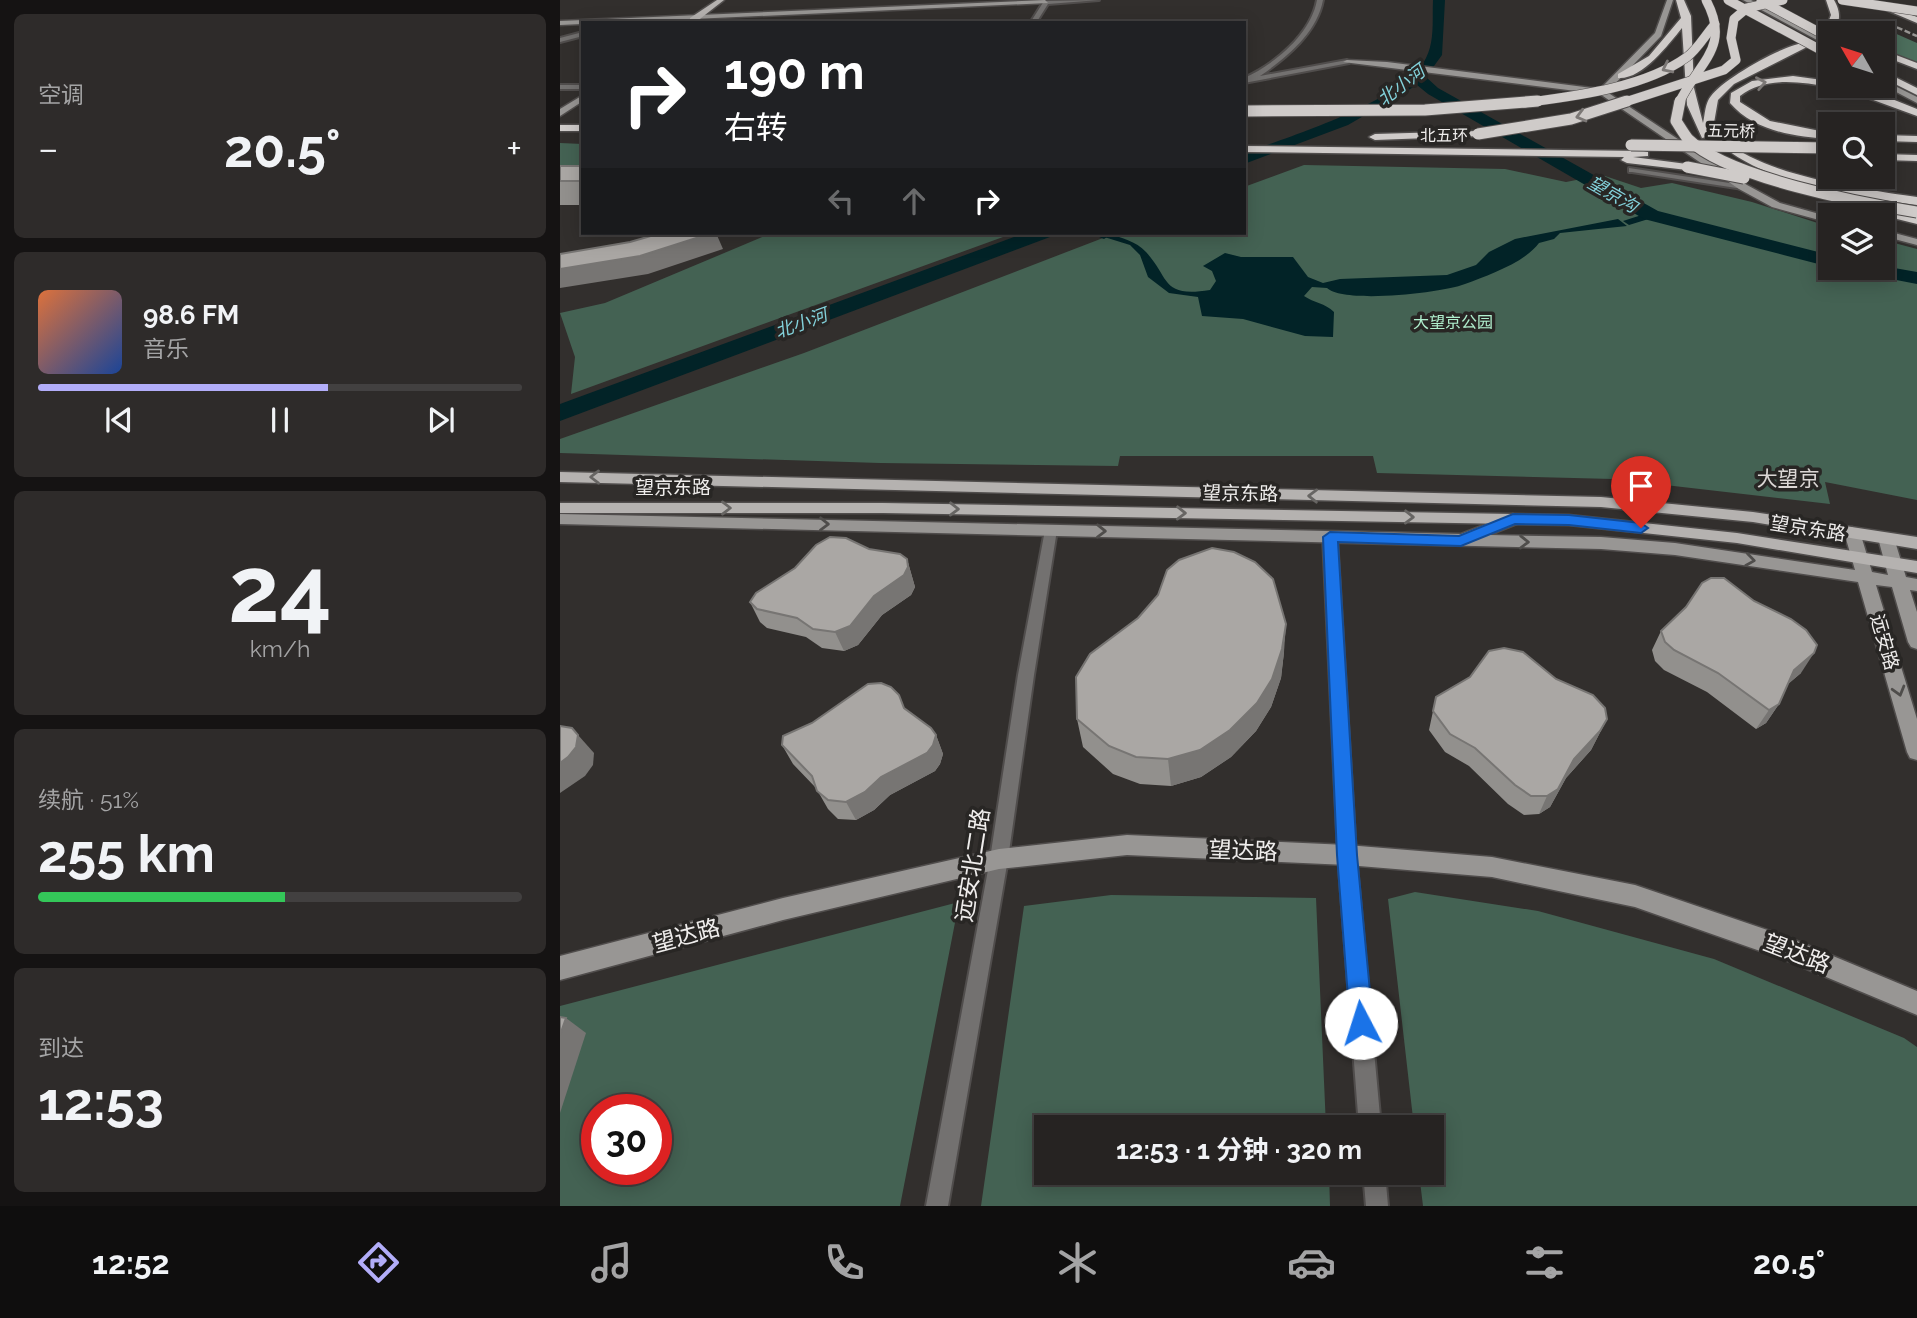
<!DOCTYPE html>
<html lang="zh">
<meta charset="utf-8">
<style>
:root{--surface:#262322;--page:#2e2b2a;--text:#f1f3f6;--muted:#a4a4a5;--line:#424040;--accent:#b2adf9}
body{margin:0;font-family:Raleway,"Noto Sans SC",sans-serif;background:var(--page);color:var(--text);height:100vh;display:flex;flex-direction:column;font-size:26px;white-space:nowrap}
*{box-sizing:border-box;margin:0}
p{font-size:23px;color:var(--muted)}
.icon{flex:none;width:38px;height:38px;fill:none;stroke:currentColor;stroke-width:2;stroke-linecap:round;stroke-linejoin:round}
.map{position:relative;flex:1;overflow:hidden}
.drawer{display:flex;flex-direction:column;gap:14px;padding:14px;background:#151313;width:560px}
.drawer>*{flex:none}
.banner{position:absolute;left:21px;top:21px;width:665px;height:214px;border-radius:0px;box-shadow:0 4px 18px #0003,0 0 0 2px var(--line);background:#202124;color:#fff;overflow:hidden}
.needle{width:46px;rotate:309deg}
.buttons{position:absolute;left:1258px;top:21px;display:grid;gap:14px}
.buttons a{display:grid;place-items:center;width:77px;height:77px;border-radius:0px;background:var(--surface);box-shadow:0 4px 18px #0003,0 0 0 2px var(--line);font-size:35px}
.speed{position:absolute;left:21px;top:1094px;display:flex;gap:14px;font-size:35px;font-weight:700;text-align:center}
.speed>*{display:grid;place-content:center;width:91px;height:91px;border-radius:50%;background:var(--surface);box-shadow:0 4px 18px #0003,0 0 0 2px var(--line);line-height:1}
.speed .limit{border:10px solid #d22;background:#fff;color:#111}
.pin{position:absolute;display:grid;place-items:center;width:60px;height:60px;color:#fff;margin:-72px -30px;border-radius:50% 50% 50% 0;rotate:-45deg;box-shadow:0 0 7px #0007}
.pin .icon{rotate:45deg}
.me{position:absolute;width:77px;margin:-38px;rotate:355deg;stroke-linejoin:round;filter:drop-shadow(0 0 5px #0008)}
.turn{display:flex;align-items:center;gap:24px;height:147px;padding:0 28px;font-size:32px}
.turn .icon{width:91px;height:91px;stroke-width:2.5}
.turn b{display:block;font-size:49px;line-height:60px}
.lanes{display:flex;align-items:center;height:66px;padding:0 28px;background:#0003;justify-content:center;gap:35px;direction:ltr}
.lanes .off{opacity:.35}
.big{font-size:52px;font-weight:700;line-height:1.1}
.drawer .card{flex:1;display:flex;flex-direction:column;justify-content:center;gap:10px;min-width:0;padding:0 24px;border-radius:10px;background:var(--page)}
.drawer .dial{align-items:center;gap:0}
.dial b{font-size:91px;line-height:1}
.song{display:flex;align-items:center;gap:21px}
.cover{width:84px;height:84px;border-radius:10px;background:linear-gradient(135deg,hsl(20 70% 55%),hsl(220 70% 35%))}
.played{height:7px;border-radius:4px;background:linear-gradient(90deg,var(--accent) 60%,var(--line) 60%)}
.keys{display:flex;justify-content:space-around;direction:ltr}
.heat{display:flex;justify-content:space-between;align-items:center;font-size:38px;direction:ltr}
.charge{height:10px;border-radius:5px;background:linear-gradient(90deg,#34c759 51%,var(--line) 0)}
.trip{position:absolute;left:474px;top:1115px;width:410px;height:70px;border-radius:0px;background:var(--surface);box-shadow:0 4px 18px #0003,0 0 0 2px var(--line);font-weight:700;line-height:70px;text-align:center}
.tabs{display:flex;height:112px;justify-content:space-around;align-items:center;background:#0f0e0e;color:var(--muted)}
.tabs .icon{width:49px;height:49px}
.tabs .selected{color:var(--accent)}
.tabs b{font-size:32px;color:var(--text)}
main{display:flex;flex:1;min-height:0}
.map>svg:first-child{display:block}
</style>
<main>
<section class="drawer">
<div class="card"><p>空调</p>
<div class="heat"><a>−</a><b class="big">20.5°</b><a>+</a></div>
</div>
<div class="card">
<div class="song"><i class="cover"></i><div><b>98.6 FM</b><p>音乐</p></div></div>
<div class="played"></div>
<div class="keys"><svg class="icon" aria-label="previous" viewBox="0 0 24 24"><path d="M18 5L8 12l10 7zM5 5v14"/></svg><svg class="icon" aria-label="pause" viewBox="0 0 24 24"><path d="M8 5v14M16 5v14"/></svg><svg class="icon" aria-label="next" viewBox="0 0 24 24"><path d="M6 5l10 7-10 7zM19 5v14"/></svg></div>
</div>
<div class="card dial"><b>24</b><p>km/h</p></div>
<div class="card"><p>续航 · 51%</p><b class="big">255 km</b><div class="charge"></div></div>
<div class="card"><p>到达</p><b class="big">12:53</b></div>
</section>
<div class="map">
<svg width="1357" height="1206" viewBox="0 0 1357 1206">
<rect width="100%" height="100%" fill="#322f2d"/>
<g fill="#446253" fill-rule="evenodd">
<path d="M0 143 23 144V183L0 182Z"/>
<path d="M744 165 945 169 1006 182 1042 175 1081 188 1112 183 1192 202 1270 227V268H1323V240L1357 249V500L1265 482 1270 504 1053 479 817 473 813 456H560L558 466 320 463 0 453V439L244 353 556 233H684V187Z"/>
<path d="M212 233H454L11 394 15 357 0 313 45 303Z"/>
<path d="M855 892 978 911 1154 959 1344 1038 1357 1047V1206H863L859 1173 872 1172V1127H854L828 899Z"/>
<path d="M551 895 756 898 766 1127H486V1172L769 1173 770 1206H421L464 906Z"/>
<path d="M399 902 340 1206H0V1006ZM37 1110H96V1169H37Z"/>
</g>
<path fill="#4d6f5d" d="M1288 21 1323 28 1357 43V62L1323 50V33H1280Z"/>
<path fill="#022327" d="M1058 219 1067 226 1000 233 994 239 979 243C964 263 928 275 905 284 882 293 784 304 767 288L752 287 744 296C754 303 765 303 774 312L773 337 745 336 683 319 642 316 638 297 609 293 588 277 580 255 570 245 541 236 547 233C561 238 576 241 586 252 610 278 601 298 650 290L656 281 652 271 643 266 665 253 681 257H733L748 277 763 283 780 279 887 275 916 265 929 252 955 239Z"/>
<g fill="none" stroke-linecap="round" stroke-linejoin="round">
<g fill="#022327" fill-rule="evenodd">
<path d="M1091 212 1095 213V217L1069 225 1063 221Z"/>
<path d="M529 233H548L550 235 544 239Z"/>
</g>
<g fill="#022327" fill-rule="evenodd">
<path d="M873 0H885L882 55 866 77 878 88 1098 211 1270 255V267L1084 219 868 94 857 85 788 125 684 164V153C729 137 844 101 866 58 875 41 872 18 873 0Z"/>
<path d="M465 233H493L490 237 0 421V404Z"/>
<path d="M1323 266 1357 272V284L1295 272 1292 268Z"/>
</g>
<g stroke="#504d4c" stroke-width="4">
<g id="street">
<path d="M539 0 488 4 476 23H470L484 1Z"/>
<path d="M757 0H763C757 33 726 58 700 76L787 60 789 63 684 83V78C715 64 751 34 757 0Z"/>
<path d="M23 32V36L0 42V38Z"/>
<rect x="0" y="85" width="23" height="4"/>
<path d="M1069 168 1183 185 1187 187 1183 189 1072 172H1069Z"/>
<path d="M491 526 497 530 474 675 448 859 388 1206H366L430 859 458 675 485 530Z"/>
<path d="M770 533 777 537 796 855 821 1127H799L778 855 763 537Z"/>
<path d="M803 1172H825L828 1206H806Z"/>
</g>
</g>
<g stroke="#504d4c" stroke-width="3">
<g id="secondary">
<path d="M485 0 488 3 0 25V21Z"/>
<path d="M1107 0H1113L1101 36 1047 92 1187 185 1220 203 1270 217V223L1212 207 1179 189 1040 94 783 62 787 60 827 62 1040 89 1095 33Z"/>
<path d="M1183 0H1191L1270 42V47Z"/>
<path d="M1323 80 1357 97V103L1323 85Z"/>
<path d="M23 95V101L0 116V109Z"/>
<path d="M1323 230 1357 239V245L1323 236Z"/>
<path d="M0 514 901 534 953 514 961 519 959 523 929 535 1041 537 1115 543 1295 570 1284 532 1292 527 1300 532 1312 572 1328 575 1318 538 1326 533 1334 538 1346 577 1357 579V591L1350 590 1357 612V649L1351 647 1348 642 1332 587 1316 585 1357 719V760L1350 758 1347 752 1298 582 1115 555 1041 549 0 524Z"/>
<path d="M567 835 787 845 932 857 1075 885 1225 936 1357 991V1015L1223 959 1075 907 932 877 787 865 567 855 439 869 223 920 0 980V956L223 898 439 849Z"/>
</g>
</g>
<g stroke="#504d4c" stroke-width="3">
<g id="primary">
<path d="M157 0H164L136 22H130V18Z"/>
<path d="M0 472 1041 497 1193 512 1357 537V549L1193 522 1041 507 0 482Z"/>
<path d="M0 503H323L1009 515 1177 533 1357 561V573L1177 543 1009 525 323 513H0Z"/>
</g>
</g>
<g stroke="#504d4c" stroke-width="3">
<g id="highway">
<path d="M1116 0H1124L1131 16 1134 88 1143 123C1145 114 1145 103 1151 96 1163 79 1227 42 1247 43V47L1174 84 1158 100 1154 123C1158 129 1162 136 1167 141 1204 176 1307 190 1357 197V205C1295 196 1185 183 1147 129L1151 136 1142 138 1127 105 1122 28C1108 45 1082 80 1058 78V74L1089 56 1121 18Z"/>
<path d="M1266 0H1274C1281 12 1282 25 1269 33L1265 30 1271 15Z"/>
<path d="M1313 0 1357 17V23L1312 4Z"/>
<path d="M1323 50 1357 63V69L1323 56Z"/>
<path d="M1323 71 1357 88V95L1323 78Z"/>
<path d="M1233 76 1270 81V86H1274L1270 87C1240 82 1206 76 1180 96V102L1210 121 1270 133V139C1235 137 1194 131 1170 103L1171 93 1192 81Z"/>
<path d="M1275 86 1307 89 1357 109V116Z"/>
<rect x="0" y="125" width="23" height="6"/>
<path d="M918 131 922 132V136L815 140 809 137 815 134Z"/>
<path d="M1323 135 1357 136V142L1323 141Z"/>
<path d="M684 146 1084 151 1088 152V156L1073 157 1127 164 1133 167 1127 170 1067 163 1061 160 1064 157 684 152Z"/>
<path d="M1323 154 1357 155V161L1323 160Z"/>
<path d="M1297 201 1357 216V224L1293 208 1291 205Z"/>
</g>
</g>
<use href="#street" fill="#737170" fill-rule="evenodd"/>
<use href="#secondary" fill="#989694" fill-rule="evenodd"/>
<use href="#primary" fill="#b5b2b0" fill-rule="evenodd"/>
<use href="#highway" fill="#cfcbc9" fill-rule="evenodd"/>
<path stroke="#999795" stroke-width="2.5" stroke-dasharray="6 2.5" stroke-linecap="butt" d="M1329 24 1357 36"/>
<g stroke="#504d4c" stroke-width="10" stroke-linecap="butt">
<g id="highway-bridge-far1">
<path d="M1168 0 1270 55"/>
<path d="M1282 0 1357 11"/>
<path d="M1201 1 1270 38"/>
<path d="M964 103C1015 96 1084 88 1127 57 1137 50 1146 34 1155 24"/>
<path d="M1062 103 1164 70 1176 60 1171 38 1174 19 1187 8 1223 0"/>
<path d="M1119 103C1138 62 1172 48 1146 0"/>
</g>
</g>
<g stroke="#504d4c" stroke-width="13" stroke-linecap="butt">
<g id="highway-bridge">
<path d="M1120 101 1116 121C1120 127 1124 134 1128 139 1168 178 1301 203 1357 212"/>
<path d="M686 111 865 110 978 101"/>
<path d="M918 134 1011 119 1067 101"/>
<path d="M1071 145 1270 148"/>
<path d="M1127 167 1184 178"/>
</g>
</g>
<use href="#highway-bridge-far1" stroke="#cfcbc9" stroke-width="9"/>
<use href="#highway-bridge" stroke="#cfcbc9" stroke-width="11"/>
</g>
<g fill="#92908d">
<rect x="0" y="166" width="23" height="39"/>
<path d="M309 549 347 559 355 587 351 595 322 615 298 645 284 651 262 648 246 637 207 628 200 622 190 602Z"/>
<path d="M598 595 724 652 721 678 711 707 696 731 671 757 641 777 611 786 580 784 553 774 523 747 517 719 578 618Z"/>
<path d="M1194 601 1241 673 1228 684 1219 704 1206 723 1196 729 1147 692 1104 670 1095 661 1092 650 1101 631Z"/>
<path d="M876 697 1047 719 1031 750 1006 778 990 807 979 814 964 815 948 804 909 766 885 752 869 730Z"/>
<path d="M344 708 376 735 383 754 380 764 375 771 330 795 314 810 296 820 278 819 268 809 256 788 233 764 222 745Z"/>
</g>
<g fill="#777573">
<path d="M152 233H156L163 249 88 274 0 288V269Z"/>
<path d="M347 559 355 587 351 595 322 615 298 645 284 651 275 632Z"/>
<path d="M726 624 724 652 721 678 711 707 696 731 671 757 641 777 611 786 608 759Z"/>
<path d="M1254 653 1241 673 1221 690 1234 670Z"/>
<path d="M1219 704 1206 723 1196 729 1209 710Z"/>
<path d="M1047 719 1031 750 1006 778 990 807 979 814 987 796 1014 759Z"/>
<path d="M18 735 34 753 33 765 25 776 0 793V763Z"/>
<path d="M376 735 383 754 380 764 375 771 330 795 314 810 296 820 286 802Z"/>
<path d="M6 1018 26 1033 0 1113V1035Z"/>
</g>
<g fill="#aaa7a4" stroke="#777573" stroke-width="2">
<rect x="0" y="166" width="23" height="15"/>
<path d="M101 233H152L80 256 0 269V254L70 242Z"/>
<path d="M270 537 286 538 309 549 340 554 347 559 348 567 344 575 314 596 290 626 275 632 253 629 237 618 197 609 190 602 196 593 235 568 256 545Z"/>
<path d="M652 548 674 552 695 562 713 579 726 624 722 649 712 679 697 703 670 730 640 750 608 759 576 757 549 746 517 719 516 677 530 654 578 618 598 595 607 570 619 560Z"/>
<path d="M1151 578H1164L1194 601 1231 619 1246 630 1257 645 1254 653 1234 670 1219 704 1209 710 1158 673 1114 650 1105 642 1101 631 1126 607 1142 583Z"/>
<path d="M944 648 963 652 996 679 1033 695 1045 708 1047 719 1040 731 1014 759 998 789 987 796H971L955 785 915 748 890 734 873 711 876 697 910 677 929 651Z"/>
<path d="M321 683 331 687 339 695 344 708 371 728 376 735 373 745 367 753 321 777 305 792 286 802 268 800 257 791 252 776 222 745 223 736 252 723 308 684Z"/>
<path d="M0 726 12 728 18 735 16 747 8 757 0 763Z"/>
<path d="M0 1017 6 1018 0 1035Z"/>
</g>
<defs><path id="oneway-chevron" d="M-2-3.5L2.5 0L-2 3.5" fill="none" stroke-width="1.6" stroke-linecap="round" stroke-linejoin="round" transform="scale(1.75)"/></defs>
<g stroke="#7c7876">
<use href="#oneway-chevron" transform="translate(1107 68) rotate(154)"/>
<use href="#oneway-chevron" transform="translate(1201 83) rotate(-11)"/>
<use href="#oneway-chevron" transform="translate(1021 116) rotate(165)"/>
</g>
<g stroke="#676563">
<use href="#oneway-chevron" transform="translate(35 477) rotate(-180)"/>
<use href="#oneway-chevron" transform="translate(753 496) rotate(-179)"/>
<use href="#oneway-chevron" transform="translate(166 508)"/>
<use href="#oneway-chevron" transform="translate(394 509) rotate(1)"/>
<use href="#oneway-chevron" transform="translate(621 513) rotate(1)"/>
<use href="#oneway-chevron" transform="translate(849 517) rotate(1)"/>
</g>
<g stroke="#4f4d4b">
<use href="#oneway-chevron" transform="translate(264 524) rotate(1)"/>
<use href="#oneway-chevron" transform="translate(541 531) rotate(1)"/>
<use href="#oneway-chevron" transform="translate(964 542) rotate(1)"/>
<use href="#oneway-chevron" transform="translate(1190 560) rotate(8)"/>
<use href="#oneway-chevron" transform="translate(1339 691) rotate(74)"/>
</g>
<path fill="#1a73e8" stroke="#114b97" stroke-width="2" d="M953 514 1009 515 1081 523 1088 528 1081 533 1009 525 955 524 901 546 778 542 797 855 813 1023 809 1031 801 1034 793 1031 790 1023 777 855 763 537 770 532 899 536Z"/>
<g text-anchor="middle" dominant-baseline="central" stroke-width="7" stroke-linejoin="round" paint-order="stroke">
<g font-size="16" fill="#efedec" stroke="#282624">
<text transform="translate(1171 131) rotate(1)">五元桥</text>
<text x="884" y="135">北五环</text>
</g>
<g font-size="16" fill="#b0efce" stroke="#282624">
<text x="893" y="322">大望京公园</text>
</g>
<g font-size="18" font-style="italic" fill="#83d2db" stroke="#282624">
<text transform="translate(841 85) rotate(-37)">北小河</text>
<text transform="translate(1053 194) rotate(30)">望京沟</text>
<text transform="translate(241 323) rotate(-20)">北小河</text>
</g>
<g font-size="19" fill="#efedec" stroke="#282624">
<text x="113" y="487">望京东路</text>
<text transform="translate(680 493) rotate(1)">望京东路</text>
<text transform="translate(1248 528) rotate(9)">望京东路</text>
<text transform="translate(1325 642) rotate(74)">远安路</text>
</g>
<g font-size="21" fill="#dad6d4" stroke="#282624">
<text x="1228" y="478">大望京</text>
</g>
<g font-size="23" fill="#efedec" stroke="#282624">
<text transform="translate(683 850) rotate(2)">望达路</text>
<text transform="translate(412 865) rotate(-81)">远安北二路</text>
<text transform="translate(126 935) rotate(-15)">望达路</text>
<text transform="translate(1237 953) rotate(21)">望达路</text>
</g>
</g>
</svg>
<div class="buttons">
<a><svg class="needle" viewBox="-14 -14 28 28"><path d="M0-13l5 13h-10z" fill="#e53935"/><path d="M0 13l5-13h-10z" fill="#a4a4a5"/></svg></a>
<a><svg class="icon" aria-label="search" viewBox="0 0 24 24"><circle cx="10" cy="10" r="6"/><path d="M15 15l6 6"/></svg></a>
<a><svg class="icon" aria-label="layers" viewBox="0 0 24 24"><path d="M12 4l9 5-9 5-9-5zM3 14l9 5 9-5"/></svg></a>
</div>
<div class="speed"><div class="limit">30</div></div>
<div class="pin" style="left:1081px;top:528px;background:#d93025"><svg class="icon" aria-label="arrive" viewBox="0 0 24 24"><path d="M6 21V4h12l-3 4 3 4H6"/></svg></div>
<svg class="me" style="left:801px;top:1023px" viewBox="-20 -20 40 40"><circle r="19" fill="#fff"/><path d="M0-13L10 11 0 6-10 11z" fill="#1a73e8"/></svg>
<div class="trip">12:53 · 1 分钟 · 320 m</div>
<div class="banner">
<div class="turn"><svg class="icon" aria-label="right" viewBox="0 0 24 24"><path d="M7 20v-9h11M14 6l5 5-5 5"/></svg><div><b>190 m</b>右转</div></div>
<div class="lanes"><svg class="icon off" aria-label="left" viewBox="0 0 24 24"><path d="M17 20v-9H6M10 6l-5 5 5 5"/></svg><svg class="icon off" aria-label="ahead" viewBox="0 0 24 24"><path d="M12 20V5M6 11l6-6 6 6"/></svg><svg class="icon" aria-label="right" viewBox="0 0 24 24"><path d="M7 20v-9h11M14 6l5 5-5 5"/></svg></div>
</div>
</div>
</main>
<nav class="tabs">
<b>12:52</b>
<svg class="icon selected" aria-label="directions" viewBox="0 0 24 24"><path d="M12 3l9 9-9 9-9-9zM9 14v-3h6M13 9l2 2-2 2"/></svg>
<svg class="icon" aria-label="music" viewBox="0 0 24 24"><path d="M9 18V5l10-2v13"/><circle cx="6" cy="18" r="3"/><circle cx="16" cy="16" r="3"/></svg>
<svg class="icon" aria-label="phone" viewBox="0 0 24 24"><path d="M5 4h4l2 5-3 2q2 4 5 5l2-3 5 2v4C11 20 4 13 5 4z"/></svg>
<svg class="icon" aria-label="climate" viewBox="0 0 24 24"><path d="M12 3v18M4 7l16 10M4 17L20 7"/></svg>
<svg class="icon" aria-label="car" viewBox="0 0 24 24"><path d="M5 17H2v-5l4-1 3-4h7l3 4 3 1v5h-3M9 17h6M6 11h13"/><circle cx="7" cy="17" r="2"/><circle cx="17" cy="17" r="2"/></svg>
<svg class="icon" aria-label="filters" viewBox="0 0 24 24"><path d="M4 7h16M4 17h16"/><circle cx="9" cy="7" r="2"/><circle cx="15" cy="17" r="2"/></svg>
<b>20.5°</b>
</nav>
